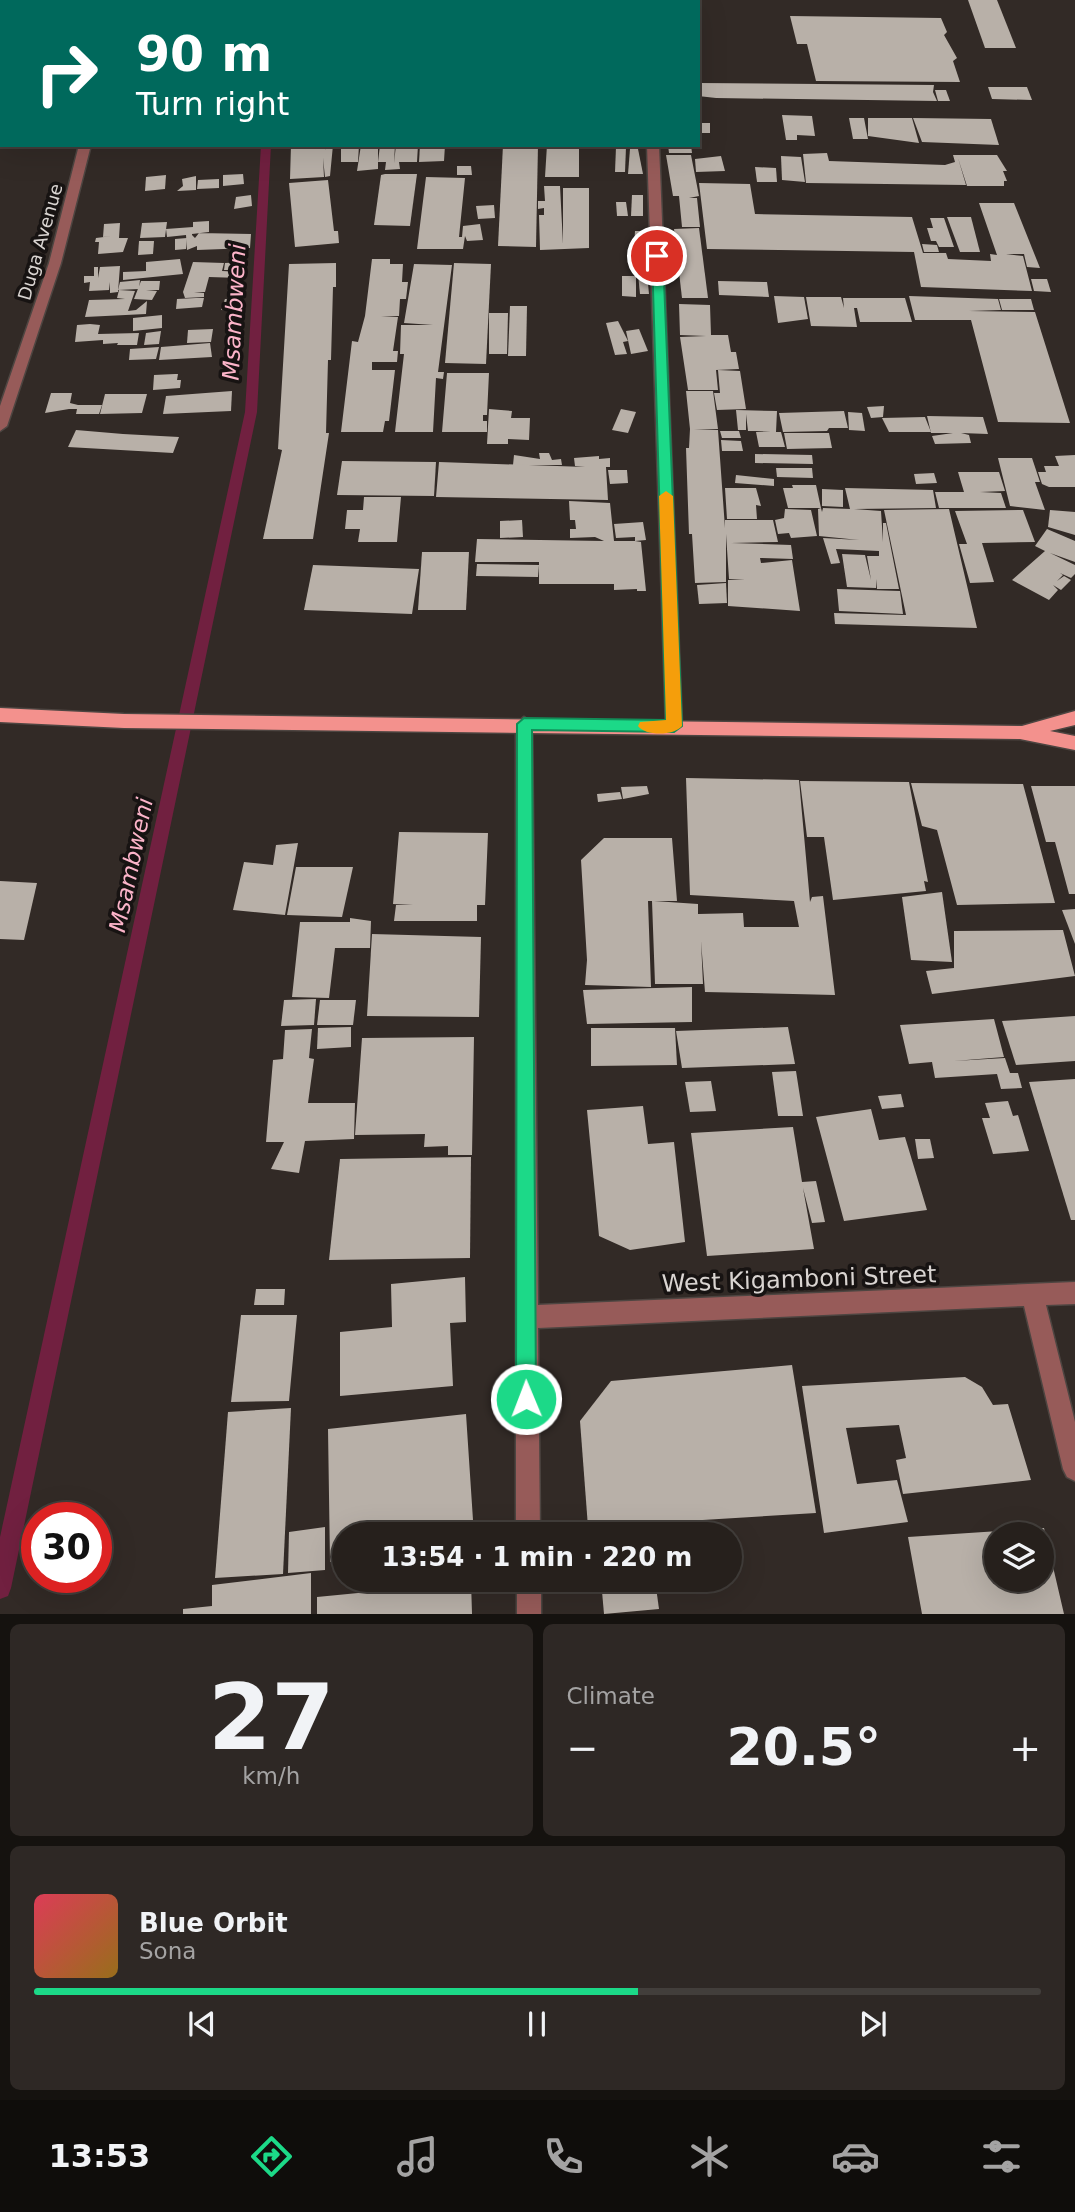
<!DOCTYPE html>
<meta charset="utf-8">
<style>
:root{--surface:#26201c;--page:#2e2825;--text:#f1f3f6;--muted:#a4a3a3;--line:#423e3b;--accent:#1cd988}
body{margin:0;font-family:"DejaVu Sans",sans-serif;background:var(--page);color:var(--text);height:100vh;display:flex;flex-direction:column;font-size:26px;white-space:nowrap}
*{box-sizing:border-box;margin:0}
p{font-size:23px;color:var(--muted)}
.icon{flex:none;width:38px;height:38px;fill:none;stroke:currentColor;stroke-width:2;stroke-linecap:round;stroke-linejoin:round}
.map{position:relative;height:1614px;overflow:hidden}
.sheet{display:flex;flex-direction:column;gap:10px;padding:10px;background:#15120f;flex:1}
.sheet>*{flex:none}
.guide{position:absolute;left:0px;top:0px;width:700px;height:147px;box-shadow:0 7px 28px #0002,0 0 0 2px var(--line);background:#00695c;color:#fff;overflow:hidden}
.fabs{position:absolute;left:984px;top:1522px;display:grid;gap:14px}
.fabs a{display:grid;place-items:center;width:70px;height:70px;border-radius:50%;background:var(--surface);box-shadow:0 7px 28px #0002,0 0 0 2px var(--line);font-size:35px}
.speed{position:absolute;left:21px;top:1502px;display:flex;gap:14px;font-size:35px;font-weight:700;text-align:center}
.speed>*{display:grid;place-content:center;width:91px;height:91px;border-radius:50%;background:var(--surface);box-shadow:0 7px 28px #0002,0 0 0 2px var(--line);line-height:1}
.speed .limit{border:10px solid #d22;background:#fff;color:#111}
.pin{position:absolute;display:grid;place-items:center;width:60px;height:60px;color:#fff;margin:-30px;border:4px solid #fff;border-radius:50%;box-shadow:0 2px 7px #0007}
.me{position:absolute;width:77px;margin:-38px;rotate:359deg;stroke-linejoin:round;filter:drop-shadow(0 0 5px #0008)}
.turn{display:flex;align-items:center;gap:24px;height:147px;padding:0 21px;font-size:32px}
.turn .icon{width:91px;height:91px;stroke-width:2.5}
.turn b{display:block;font-size:49px;line-height:60px}
.big{font-size:52px;font-weight:800;line-height:1.1}
.sheet .tile{flex:1;display:flex;flex-direction:column;justify-content:center;gap:10px;min-width:0;padding:0 24px;border-radius:10px;background:var(--page)}
.sheet .dial{align-items:center;gap:0}
.dial b{font-size:91px;line-height:1}
.song{display:flex;align-items:center;gap:21px}
.cover{width:84px;height:84px;border-radius:10px;background:linear-gradient(135deg,hsl(350 70% 55%),hsl(40 70% 35%))}
.played{height:7px;border-radius:4px;background:linear-gradient(90deg,var(--accent) 60%,var(--line) 60%)}
.keys{display:flex;justify-content:space-around;direction:ltr}
.heat{display:flex;justify-content:space-between;align-items:center;font-size:38px;direction:ltr}
.sheet .tiles{flex:1;display:grid;gap:10px;grid-template-columns:1fr 1fr}
.tile:last-child{grid-column:span 2}
.trip{position:absolute;left:332px;top:1522px;width:410px;height:70px;border-radius:35px;background:var(--surface);box-shadow:0 7px 28px #0002,0 0 0 2px var(--line);font-weight:800;line-height:70px;text-align:center}
.tab-bar{display:flex;height:112px;justify-content:space-around;align-items:center;background:#0f0d0b;color:var(--muted)}
.tab-bar .icon{width:49px;height:49px}
.tab-bar .active{color:var(--accent)}
.tab-bar b{font-size:32px;color:var(--text)}
.map>svg:first-child{display:block}
</style>
<div class="map">
<svg width="1075" height="1614" viewBox="0 0 1075 1614">
<rect width="100%" height="100%" fill="#322a26"/>
<g fill="none" stroke-linecap="round" stroke-linejoin="round">
<g fill="#712040" fill-rule="evenodd">
<rect x="270" y="0" width="10" height="2"/>
<path d="M261 145H271L257 412 11 1588 8 1596 0 1599V1537L245 412Z"/>
</g>
</g>
<g fill="#b8b0a8" fill-rule="evenodd">
<path d="M968 0H997L1016 48H985Z"/>
<path d="M790 16 941 18 947 32 944 35 957 58 953 61 960 82 816 81 807 44H797Z"/>
<path d="M698 83 934 85 933 92 937 101 716 98 698 96Z"/>
<path d="M988 87H1027L1032 100 992 99Z"/>
<path d="M935 90H946L950 101H938Z"/>
<path d="M782 115 812 116 815 136 797 135V140H786Z"/>
<path d="M849 118H864L868 139H853Z"/>
<path d="M868 118H912L919 143 868 136Z"/>
<path d="M913 118 991 119 999 145 922 142Z"/>
<rect x="698" y="123" width="12" height="10"/>
<path d="M291 145H325V150L326 145H333L330 176 325 177 323 158 324 177 290 179Z"/>
<path d="M352 145H359L358 162H341V148H352Z"/>
<path d="M361 145H378V169L357 171Z"/>
<path d="M380 145H395L394 163 396 145H418L417 162H399L400 169 385 170 386 162H378Z"/>
<path d="M420 145H445L444 161 419 162Z"/>
<path d="M503 145H538L536 247 498 246Z"/>
<path d="M547 145H579V177H545Z"/>
<path d="M668 145H691L692 153H669Z"/>
<path d="M616 147H626L625 172H615Z"/>
<path d="M630 149H638L643 174H628Z"/>
<path d="M827 153 829 161 945 165 955 162 953 155H997L1007 171H1003L1007 181H1004V186H967L958 158 966 185 806 183 803 154Z"/>
<path d="M666 155H691L699 196 689 198H697L700 227H682L679 196H673Z"/>
<path d="M721 156 725 171 696 172 695 159Z"/>
<path d="M781 156 801 157 805 182 782 180Z"/>
<path d="M457 166H471L472 175H457Z"/>
<path d="M755 167 776 168 777 182H757Z"/>
<path d="M243 174 244 184 223 186V175Z"/>
<path d="M385 174H417L410 226 374 225 381 175Z"/>
<path d="M166 175 165 189 145 191 146 177Z"/>
<path d="M196 176V190L177 191 183 186 182 179Z"/>
<path d="M426 177 465 178 459 237H462L463 226 480 224 483 240 467 241 465 236 463 249H417Z"/>
<path d="M219 179V188L197 189 198 180Z"/>
<path d="M328 180 334 231H338L339 243 295 247 289 183Z"/>
<path d="M699 183 750 184 755 214 912 217 923 253H946L948 259 991 261 990 254 997 255 979 203H1014L1040 268 1027 267 1024 254H1006L1023 256 1032 291 921 287 914 252 707 249Z"/>
<path d="M544 186H560L563 244V188H589V248L540 250 539 215H544V208L538 209V201H545Z"/>
<path d="M251 195 252 206 234 209 236 197Z"/>
<path d="M632 195H643V216H631Z"/>
<path d="M616 202H626L628 216H617Z"/>
<path d="M494 205 495 218 478 219 476 206Z"/>
<path d="M947 217H971L980 252H960Z"/>
<path d="M930 218H944L954 247H939L936 241H931L927 228H933Z"/>
<path d="M209 221V232L192 234V235L195 238 199 233 251 234 250 248 197 250V246L187 250 186 235 167 237 166 229 193 227V222Z"/>
<path d="M167 222 165 237 140 238 142 223Z"/>
<path d="M120 223 119 238H128L123 252 98 254 99 242H95L96 238 112 236 103 237 104 224Z"/>
<path d="M699 228 708 298H682L674 229Z"/>
<path d="M635 231H644L647 254 634 249Z"/>
<path d="M187 238 186 249 175 250V239Z"/>
<path d="M139 241H154L153 254 138 255Z"/>
<path d="M922 244 937 245 939 252H924Z"/>
<path d="M180 259 183 274 123 280V272L146 271V262Z"/>
<path d="M372 259H390V264H403L402 282H408L406 299H400L399 316H381L398 317 393 351H398L397 362H372V370H395L389 421H385L383 432H341L352 341 358 342 365 316Z"/>
<path d="M193 262 224 263 222 271 242 272 240 278 209 277 205 292H194L204 293V297L185 298 183 292Z"/>
<path d="M246 262 245 270H224L225 263Z"/>
<path d="M336 263V287H333L331 360H328L326 433H329L313 539H263L282 450 278 449 289 264Z"/>
<path d="M454 263 491 264 486 364 445 363Z"/>
<path d="M414 264 452 265 438 372H444L443 379 436 378 433 432H395L404 354H400L401 325H433L404 323Z"/>
<path d="M120 266 118 292 110 293V282L109 290 89 291 90 282 84 283V276H94V267H98V278L100 267Z"/>
<path d="M647 273 649 294H640L638 274Z"/>
<path d="M622 276H636V297L622 296Z"/>
<path d="M1031 279H1047L1051 292 1034 291Z"/>
<path d="M140 280 139 289 118 290 120 282Z"/>
<path d="M141 281H160L159 290H146L157 291 152 300 134 299Z"/>
<path d="M718 281 767 282 769 297 719 295Z"/>
<path d="M119 290 135 291 128 311 136 310 147 301 146 314 85 317 89 300 125 299 117 298Z"/>
<path d="M774 296 804 297 808 319 778 323Z"/>
<path d="M909 296 998 299 1001 310 969 311 1035 312 1070 423 998 422 971 320H915Z"/>
<path d="M806 297H841L844 308 843 298H905L912 322H860L857 308H854L857 327 811 326Z"/>
<path d="M196 298H204L202 307 176 309 177 299Z"/>
<path d="M225 299 242 300 237 311 221 310Z"/>
<path d="M999 299H1031L1034 310H1002Z"/>
<path d="M679 304 710 305 711 335H728L731 352H736L739 369 716 370 718 390H688L680 337 706 336 680 335Z"/>
<path d="M510 306H527L526 356H508Z"/>
<path d="M489 313H508L507 354H489Z"/>
<path d="M162 315V328L133 331V318Z"/>
<path d="M618 321 628 341 623 342 627 354 615 355 606 323Z"/>
<path d="M90 324 100 325 98 334 139 333 137 345H117L118 343 103 344V340L75 342 77 325Z"/>
<path d="M213 329 211 342 187 343 188 330Z"/>
<path d="M639 329 648 351 631 354 626 331Z"/>
<path d="M161 331 159 344 144 345 146 333Z"/>
<path d="M210 343 212 357 159 360 161 347Z"/>
<path d="M159 347 156 359 129 360 130 349Z"/>
<path d="M718 370 740 371 746 409 717 410 714 393H720Z"/>
<path d="M447 373H489L487 415H483V421H487V432H442Z"/>
<path d="M175 374H178L177 380H181L180 388 153 390 154 375Z"/>
<path d="M232 391 231 411 163 414 166 396Z"/>
<path d="M686 391H713L718 429 694 430H718L725 528V520H773L778 542 731 543 791 545 793 559 760 558 761 563 792 560 800 611 728 606V580L745 579H729L726 534V582L695 583 692 534H689L686 448H689L690 429Z"/>
<path d="M51 393H72L70 403 78 405H102L99 414H76L77 409H69L45 413Z"/>
<path d="M105 394H147L142 413 100 414Z"/>
<path d="M884 406 883 417 871 418 867 407Z"/>
<path d="M489 409 512 411 511 418H530L529 440 508 439V444H487Z"/>
<path d="M621 409 636 412 628 433 612 430Z"/>
<path d="M736 410 777 411 776 432H781L785 447H759L756 432 771 431H748L746 414V430H738Z"/>
<path d="M844 411 848 428H829L827 431 783 432 779 413Z"/>
<path d="M848 412 862 413 865 431 849 430Z"/>
<path d="M927 416 983 417 988 434 961 433 969 435 971 443 935 444 932 436 953 433H931Z"/>
<path d="M925 417 931 432H889L882 418Z"/>
<path d="M76 430 123 434 179 437 173 453 68 447Z"/>
<path d="M720 431H739L741 438H722Z"/>
<path d="M784 433H829L832 448 787 449Z"/>
<path d="M721 440 741 441 743 451H722Z"/>
<path d="M539 453H549L552 460 561 459 562 465H513L514 455 540 459Z"/>
<path d="M755 454 812 455 813 464 755 463Z"/>
<path d="M1075 455V487H1049L1042 484 1038 472H1046L1044 466H1059L1055 456Z"/>
<path d="M599 456V459L610 458V467H606L608 500 436 497 439 462 585 467 575 466 574 458Z"/>
<path d="M998 458H1032L1040 482H1035L1045 510 1010 506Z"/>
<path d="M342 461 436 462 434 496 337 495Z"/>
<path d="M776 468H812L813 478 777 477Z"/>
<path d="M608 470H627L628 483 610 484Z"/>
<path d="M958 472H999L1005 491 980 492 1001 493 1006 508H939L935 492H964Z"/>
<path d="M934 473 937 483 916 484 914 474Z"/>
<path d="M736 475 774 479V486L735 483Z"/>
<path d="M792 485H816L821 508H788L783 488H793Z"/>
<path d="M725 488H756L761 506 756 505 757 519H727Z"/>
<path d="M845 488 933 490 936 508 854 509 881 511 883 542V523H886L899 589H877L876 579V588L847 587 842 554 865 555 871 580 867 556H879V551L836 549 840 563 831 564 823 538 859 540 819 536 818 509 821 508 822 512 823 508 850 509Z"/>
<path d="M822 489 843 490V507L822 506Z"/>
<path d="M364 497H401L397 542H358L360 529H345L347 510H363Z"/>
<path d="M569 501 610 503 614 541H635V537L616 538 614 524 643 522 646 540 635 541 641 542 646 591H637V583V589L614 590V584H539V562H475L477 539 604 541 595 537 570 538V529H576L575 520H570Z"/>
<path d="M785 509 811 510 817 536 791 538 789 533 778 534 775 520 784 518Z"/>
<path d="M949 509 977 628 835 624 834 613 906 615 884 510Z"/>
<path d="M1023 510 1035 542 982 543 994 582 970 583 959 544H967L955 511Z"/>
<path d="M1050 510 1075 512V535L1048 527Z"/>
<path d="M522 520 523 537 500 538V521Z"/>
<path d="M1047 529 1075 541V562L1050 553 1075 565V574L1071 578 1060 573 1063 575 1057 581 1064 576 1071 580 1061 590 1053 585 1058 590 1049 600 1012 580 1045 551 1035 546Z"/>
<path d="M422 552H469L466 610H418Z"/>
<path d="M477 564 539 565 538 577 476 576Z"/>
<path d="M313 565 419 569 412 614 304 610Z"/>
<path d="M726 583 727 603 699 604 697 585Z"/>
<path d="M837 589 900 591 903 614 839 611Z"/>
<path d="M686 778 799 780 810 902 812 897 823 896 835 995 705 992 701 941 703 984H655L652 901H648L651 987 585 985 587 960 581 860 604 838H672L677 901H654L698 904V914L743 913 744 927H799L794 901 690 895Z"/>
<path d="M800 781 909 782 928 882 924 881 926 891 833 900 824 837H807Z"/>
<path d="M911 783 1023 784 1055 903 957 905 937 830 922 826Z"/>
<path d="M647 786 649 794 623 799 621 787Z"/>
<path d="M1031 786H1075V894H1069L1055 842H1046Z"/>
<path d="M620 792 622 799 598 802 597 794Z"/>
<path d="M399 832 488 833 485 905H477V921H394L396 905H413L393 904Z"/>
<path d="M298 843 285 915 233 910 244 862 273 865 276 845Z"/>
<path d="M296 867H353L342 917 287 915Z"/>
<path d="M0 881 37 883 24 940 0 939Z"/>
<path d="M942 892 952 962 911 960 902 897Z"/>
<path d="M1075 909V944L1062 910Z"/>
<path d="M350 918 371 921 370 948H335L329 998 292 997 300 922H350Z"/>
<path d="M1063 930 1075 976 932 994 926 971 954 968V931Z"/>
<path d="M372 934 481 937 479 1017 367 1016Z"/>
<path d="M692 987V1022L587 1024 583 990Z"/>
<path d="M316 999 314 1025 281 1026 284 1000Z"/>
<path d="M320 1000H356L353 1025H317Z"/>
<path d="M1075 1016V1061L1016 1065 1002 1021Z"/>
<path d="M994 1019 1004 1057 954 1061 1005 1058 1010 1073H1018L1022 1088 1001 1089 997 1074 935 1078 932 1062 909 1064 900 1025Z"/>
<path d="M351 1027V1047L317 1049 318 1028Z"/>
<path d="M788 1027 795 1064 682 1068 676 1031Z"/>
<path d="M591 1028H675L677 1065 591 1066Z"/>
<path d="M312 1029 309 1058 314 1059 308 1103H355L354 1139 305 1141 299 1173 271 1169 284 1142H266L273 1060 283 1059 285 1030Z"/>
<path d="M474 1037 472 1155H448V1146L424 1147 425 1134 355 1135 362 1038Z"/>
<path d="M796 1071 803 1116H778L772 1072Z"/>
<path d="M1075 1079V1220H1071L1029 1082Z"/>
<path d="M711 1081 716 1111 690 1112 685 1082Z"/>
<path d="M901 1094 904 1107 882 1109 878 1096Z"/>
<path d="M1008 1101 1013 1116 1018 1115 1029 1151 993 1154 982 1118H990L985 1103Z"/>
<path d="M643 1106 648 1144 674 1142 685 1242 630 1250 599 1236 587 1110Z"/>
<path d="M871 1109 879 1140 905 1137 927 1210 844 1221 816 1117Z"/>
<path d="M793 1127 802 1182 816 1181 825 1222 812 1223 803 1188 814 1249 707 1256 691 1133Z"/>
<path d="M915 1139H930L934 1158 918 1159Z"/>
<path d="M471 1157 470 1258 329 1260 340 1159Z"/>
<path d="M465 1277 466 1322 450 1323 453 1386 340 1396V1332L392 1327 391 1284Z"/>
<path d="M256 1289H285L284 1305H254Z"/>
<path d="M241 1315H297L289 1401 231 1402Z"/>
<path d="M792 1365 816 1513 588 1527 580 1421 611 1381Z"/>
<path d="M965 1377 982 1387 993 1405 1008 1404 1031 1480 903 1494 896 1460 906 1458 899 1425 846 1428 857 1484 897 1480 908 1522 824 1533 802 1386Z"/>
<path d="M291 1408 283 1574 215 1578 228 1412Z"/>
<path d="M466 1414 474 1535H345V1561L330 1562 328 1429Z"/>
<path d="M325 1527V1570L288 1573 289 1532Z"/>
<path d="M1044 1528 1064 1614H922L908 1537ZM996 1535H1041V1580H996Z"/>
<path d="M311 1573V1614H183V1609L212 1606V1585Z"/>
<path d="M601 1580H655L659 1609 604 1614Z"/>
<path d="M471 1582 472 1614H317V1597Z"/>
</g>
<g fill="none" stroke-linecap="round" stroke-linejoin="round">
<g stroke="#4d4541" stroke-width="3">
<g id="minor">
<path d="M77 0H87L88 2H78Z"/>
<rect x="643" y="0" width="10" height="2"/>
<path d="M79 145H91L61 263 7 426 0 431V406L49 263Z"/>
<path d="M647 145H659L682 726 674 733 666 726Z"/>
<path d="M524 717 532 724 538 1305 1075 1282V1304L1046 1305 1075 1422V1481L1067 1477 1063 1469 1024 1306 538 1328 540 1535H516V724Z"/>
<rect x="517" y="1580" width="24" height="34"/>
</g>
</g>
<g stroke="#4d4541" stroke-width="3">
<path id="major" d="M0 708 124 714 1022 726 1075 711V725L1050 731 1075 736V750L1020 739 124 728 0 722Z"/>
</g>
<use href="#minor" fill="#975b59" fill-rule="evenodd"/>
<use href="#major" fill="#f3918d" fill-rule="evenodd"/>
</g>
<path fill="#1cd988" stroke="#128d58" stroke-width="2" d="M657 252 663 256 682 726 674 732 532 730 536 1399 533 1406 526 1409 519 1406 516 1399 517 724 524 718 666 720 652 256Z"/>
<path fill="#f59e0b" d="M666 491 673 496 682 726C674 736 645 736 638 726L640 722 666 720 659 496Z"/>
<g text-anchor="middle" dominant-baseline="central" stroke-width="7" stroke-linejoin="round" paint-order="stroke">
<g font-size="18" fill="#d9d4d1" stroke="#171312">
<text transform="translate(40 242) rotate(-74)">Duga Avenue</text>
</g>
<g font-size="23" font-style="italic" fill="#fcb4c9" stroke="#171312">
<text transform="translate(234 312) rotate(-87)">Msambweni</text>
<text transform="translate(131 865) rotate(-78)">Msambweni</text>
</g>
<g font-size="24" fill="#d9d4d1" stroke="#171312">
<text transform="translate(799 1279) rotate(-2)">West Kigamboni Street</text>
</g>
</g>
</svg>
<div class="fabs">
<a><svg class="icon" aria-label="layers" viewBox="0 0 24 24"><path d="M12 4l9 5-9 5-9-5zM3 14l9 5 9-5"/></svg></a>
</div>
<div class="speed"><div class="limit">30</div></div>
<div class="pin" style="left:657px;top:256px;background:#d93025"><svg class="icon" aria-label="arrive" viewBox="0 0 24 24"><path d="M6 21V4h12l-3 4 3 4H6"/></svg></div>
<svg class="me" style="left:526px;top:1399px" viewBox="-20 -20 40 40"><circle r="17" fill="#1cd988" stroke="#fff" stroke-width="3"/><path d="M0-11L8 9 0 5-8 9z" fill="#fff"/></svg>
<div class="trip">13:54 · 1 min · 220 m</div>
<div class="guide">
<div class="turn"><svg class="icon" aria-label="right" viewBox="0 0 24 24"><path d="M7 20v-9h11M14 6l5 5-5 5"/></svg><div><b>90 m</b>Turn right</div></div>
</div>
</div>
<section class="sheet">
<div class="tiles">
<div class="tile dial"><b>27</b><p>km/h</p></div>
<div class="tile"><p>Climate</p>
<div class="heat"><a>−</a><b class="big">20.5°</b><a>+</a></div>
</div>
<div class="tile">
<div class="song"><i class="cover"></i><div><b>Blue Orbit</b><p>Sona</p></div></div>
<div class="played"></div>
<div class="keys"><svg class="icon" aria-label="previous" viewBox="0 0 24 24"><path d="M18 5L8 12l10 7zM5 5v14"/></svg><svg class="icon" aria-label="pause" viewBox="0 0 24 24"><path d="M8 5v14M16 5v14"/></svg><svg class="icon" aria-label="next" viewBox="0 0 24 24"><path d="M6 5l10 7-10 7zM19 5v14"/></svg></div>
</div>
</div>
</section>
<nav class="tab-bar">
<b>13:53</b>
<svg class="icon active" aria-label="directions" viewBox="0 0 24 24"><path d="M12 3l9 9-9 9-9-9zM9 14v-3h6M13 9l2 2-2 2"/></svg>
<svg class="icon" aria-label="music" viewBox="0 0 24 24"><path d="M9 18V5l10-2v13"/><circle cx="6" cy="18" r="3"/><circle cx="16" cy="16" r="3"/></svg>
<svg class="icon" aria-label="phone" viewBox="0 0 24 24"><path d="M5 4h4l2 5-3 2q2 4 5 5l2-3 5 2v4C11 20 4 13 5 4z"/></svg>
<svg class="icon" aria-label="climate" viewBox="0 0 24 24"><path d="M12 3v18M4 7l16 10M4 17L20 7"/></svg>
<svg class="icon" aria-label="car" viewBox="0 0 24 24"><path d="M5 17H2v-5l4-1 3-4h7l3 4 3 1v5h-3M9 17h6M6 11h13"/><circle cx="7" cy="17" r="2"/><circle cx="17" cy="17" r="2"/></svg>
<svg class="icon" aria-label="filters" viewBox="0 0 24 24"><path d="M4 7h16M4 17h16"/><circle cx="9" cy="7" r="2"/><circle cx="15" cy="17" r="2"/></svg>
</nav>
